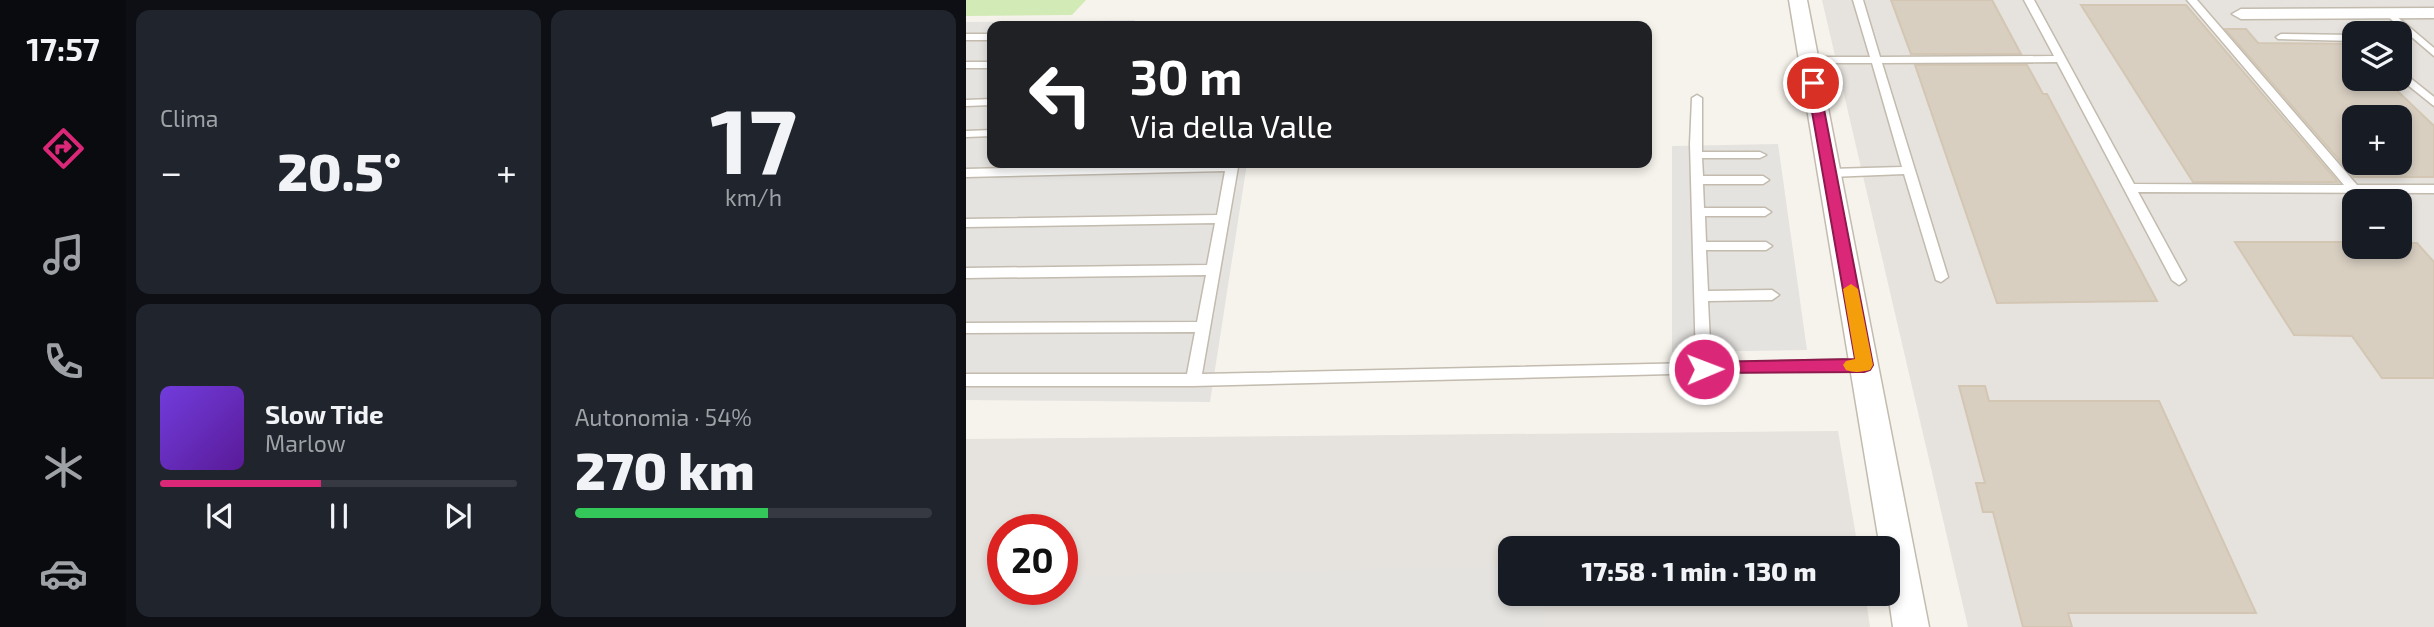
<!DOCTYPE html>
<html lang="it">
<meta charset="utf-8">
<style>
:root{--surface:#171b24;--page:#20242c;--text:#f1f3f6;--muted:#9ea1a6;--line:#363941;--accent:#db2777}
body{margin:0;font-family:"Exo 2",sans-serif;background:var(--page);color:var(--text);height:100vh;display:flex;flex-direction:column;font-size:26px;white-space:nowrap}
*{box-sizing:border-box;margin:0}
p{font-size:23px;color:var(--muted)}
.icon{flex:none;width:38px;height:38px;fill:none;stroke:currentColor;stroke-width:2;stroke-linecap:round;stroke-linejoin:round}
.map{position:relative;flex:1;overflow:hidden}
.sheet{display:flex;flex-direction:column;gap:10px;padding:10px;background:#0d0f14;width:840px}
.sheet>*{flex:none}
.banner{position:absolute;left:21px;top:21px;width:665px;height:147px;border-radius:14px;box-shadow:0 4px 10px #0003;background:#202124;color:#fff;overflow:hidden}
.buttons{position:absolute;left:1376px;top:21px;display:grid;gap:14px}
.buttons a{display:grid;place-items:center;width:70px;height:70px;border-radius:14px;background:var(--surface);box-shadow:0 4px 10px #0003;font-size:35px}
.speed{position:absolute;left:21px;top:514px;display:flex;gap:14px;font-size:35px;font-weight:700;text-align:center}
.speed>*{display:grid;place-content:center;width:91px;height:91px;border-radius:50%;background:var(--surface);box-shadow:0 4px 10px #0003;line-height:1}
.speed .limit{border:10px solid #d22;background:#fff;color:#111}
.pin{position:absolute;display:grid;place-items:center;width:60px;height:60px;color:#fff;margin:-30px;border:4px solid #fff;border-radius:50%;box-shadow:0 2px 7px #0007}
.me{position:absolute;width:77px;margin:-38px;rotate:89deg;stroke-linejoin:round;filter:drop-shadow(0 0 5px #0008)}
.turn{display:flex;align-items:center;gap:24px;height:147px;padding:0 28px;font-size:32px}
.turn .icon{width:91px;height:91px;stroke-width:2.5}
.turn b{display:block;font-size:49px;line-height:60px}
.big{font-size:52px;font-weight:800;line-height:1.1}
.sheet .card{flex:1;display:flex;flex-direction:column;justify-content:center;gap:10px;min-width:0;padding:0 24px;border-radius:14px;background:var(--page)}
.sheet .dial{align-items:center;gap:0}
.dial b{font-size:91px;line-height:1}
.song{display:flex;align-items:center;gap:21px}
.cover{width:84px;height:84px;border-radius:10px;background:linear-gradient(135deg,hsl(260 70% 55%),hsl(270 70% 35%))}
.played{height:7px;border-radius:4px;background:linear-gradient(90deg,var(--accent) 45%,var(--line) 45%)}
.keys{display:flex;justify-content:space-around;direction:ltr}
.heat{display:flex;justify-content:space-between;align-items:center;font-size:38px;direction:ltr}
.charge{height:10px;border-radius:5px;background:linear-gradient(90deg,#34c759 54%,var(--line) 0)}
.sheet .tiles{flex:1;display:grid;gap:10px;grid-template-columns:repeat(2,1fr)}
.trip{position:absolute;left:532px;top:536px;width:402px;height:70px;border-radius:14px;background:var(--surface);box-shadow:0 4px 10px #0003;font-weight:800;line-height:70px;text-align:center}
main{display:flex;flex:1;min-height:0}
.dock{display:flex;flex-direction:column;width:126px;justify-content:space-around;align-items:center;background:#090b0e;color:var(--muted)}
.dock .icon{width:49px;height:49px}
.dock .active{color:var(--accent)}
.dock b{font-size:32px;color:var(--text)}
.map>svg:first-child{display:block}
</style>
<main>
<nav class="dock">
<b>17:57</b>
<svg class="icon active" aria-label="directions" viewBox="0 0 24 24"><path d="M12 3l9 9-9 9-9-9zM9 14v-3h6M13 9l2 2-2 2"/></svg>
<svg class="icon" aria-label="music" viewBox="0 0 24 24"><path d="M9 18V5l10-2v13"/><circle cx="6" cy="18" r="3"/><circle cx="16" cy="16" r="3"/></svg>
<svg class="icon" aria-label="phone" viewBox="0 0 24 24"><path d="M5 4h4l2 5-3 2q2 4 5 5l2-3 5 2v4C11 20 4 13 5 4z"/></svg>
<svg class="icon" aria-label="climate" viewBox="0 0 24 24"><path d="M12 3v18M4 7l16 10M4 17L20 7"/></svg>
<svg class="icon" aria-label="car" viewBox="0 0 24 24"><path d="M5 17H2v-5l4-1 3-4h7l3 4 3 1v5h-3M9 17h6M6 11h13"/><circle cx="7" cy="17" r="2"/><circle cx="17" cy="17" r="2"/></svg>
</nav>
<section class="sheet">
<div class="tiles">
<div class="card"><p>Clima</p>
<div class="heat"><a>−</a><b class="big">20.5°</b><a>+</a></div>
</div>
<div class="card dial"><b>17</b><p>km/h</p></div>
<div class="card">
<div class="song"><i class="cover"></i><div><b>Slow Tide</b><p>Marlow</p></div></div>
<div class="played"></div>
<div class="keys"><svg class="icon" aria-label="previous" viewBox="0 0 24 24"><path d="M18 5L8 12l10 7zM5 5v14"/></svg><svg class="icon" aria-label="pause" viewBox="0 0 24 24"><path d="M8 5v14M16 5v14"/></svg><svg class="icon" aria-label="next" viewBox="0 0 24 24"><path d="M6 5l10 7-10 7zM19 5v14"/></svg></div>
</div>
<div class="card"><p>Autonomia · 54%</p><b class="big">270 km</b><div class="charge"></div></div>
</div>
</section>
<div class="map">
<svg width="1468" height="627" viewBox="0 0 1468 627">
<rect width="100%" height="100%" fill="#f6f3ec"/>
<g fill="#e6e2dd" fill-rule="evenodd">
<path d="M856 0H1468V627H1002ZM1388 33H1433V79H1388ZM1388 117H1433V163H1388ZM1388 201H1433V247H1388Z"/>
<path d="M872 431 892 548H544V593H899L904 627H0V439ZM37 530H96V590H37Z"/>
</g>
<path fill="#d2eab5" d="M0 0H120L106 15 0 16Z"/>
<g fill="#e5e3e0">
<path d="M168 20 173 26H26V163H281L244 402 0 400V22Z"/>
<path d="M812 144 841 350 706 352V146Z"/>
<path d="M544 566V593H580L576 627H0V578L37 577V590H96V576Z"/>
</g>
<g fill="#d8cfc1" stroke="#d3c7b4" stroke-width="2" fill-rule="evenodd">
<path d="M925 0H1026L1055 54H945Z"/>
<path d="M1115 5H1220L1372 182H1227Z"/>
<path d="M1259 29H1280L1292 43 1388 44V79H1419L1468 126V177H1388ZM1388 117H1433V163H1388Z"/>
<path d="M949 65H1061L1077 94H1081L1191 301 1031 303Z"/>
<path d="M1269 242H1388V247H1433V243H1451L1468 262V378H1416L1386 336 1328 335Z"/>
<path d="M993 386H1019L1023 401H1193L1290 613H1102L1106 627H1057L1027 512H1017L1010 483H1019Z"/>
</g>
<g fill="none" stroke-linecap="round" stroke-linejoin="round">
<g stroke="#c2bbae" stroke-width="3">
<g id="lane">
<path d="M887 0H897L914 57 1088 56 1058 0H1068L1168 184 1378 185 1221 0H1231L1391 185H1468V193L1172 192 1220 280 1213 285 1206 280 1091 62 916 63 982 277 975 282 970 280 938 174 864 177 858 173 864 169 936 167 906 63H843L838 60 843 57H904Z"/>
<path d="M1423 10 1468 48V56L1420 15 1418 13Z"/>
<rect x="0" y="34" width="26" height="6"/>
<path d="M1315 34 1388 35V41L1312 39 1310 37Z"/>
<rect x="0" y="62" width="26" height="6"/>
<path d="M1433 69 1468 97V106L1433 78Z"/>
<path d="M731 95 736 98V152H794L800 155 794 158H736L737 176H797L803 180 797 184H737L738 208H799L805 212 799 216H739L740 242H800L806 246 800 250H740L742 291 806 290 813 295 806 300 742 301 745 363 898 359 903 361 905 365 903 369 227 386H0V374H221L229 332 0 333V323L231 322 240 275 0 278V268L241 265 249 223 0 227V219L251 215 259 171 0 177V169L270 163 272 167 236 374 730 363 724 144 726 98Z"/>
<path d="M26 99V105L0 106V100Z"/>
<path d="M26 130V136L0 137V131Z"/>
</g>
</g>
<g stroke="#c2bbae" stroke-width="3">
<g id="street">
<path d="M823 0H841L963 627H927L922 593V548H914Z"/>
<path d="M1468 8V18L1275 19 1266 14 1275 9Z"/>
</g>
</g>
<use href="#lane" fill="#fff" fill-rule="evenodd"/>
<use href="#street" fill="#fff" fill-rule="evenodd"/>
</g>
<path fill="#db2777" stroke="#8e194d" stroke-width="2" d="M843 80 853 83 907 365 904 370 898 372 732 373 730 369 732 364 738 362 889 359 841 83Z"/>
<path fill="#f59e0b" d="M885 284 892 289 907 365 904 370C896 372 888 373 880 370L877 365 880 361 889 359 877 289Z"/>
</svg>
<div class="buttons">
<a><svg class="icon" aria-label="layers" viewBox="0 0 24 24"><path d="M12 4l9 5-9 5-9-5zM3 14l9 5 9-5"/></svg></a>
<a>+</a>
<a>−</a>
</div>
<div class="speed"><div class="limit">20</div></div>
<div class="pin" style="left:847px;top:83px;background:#d93025"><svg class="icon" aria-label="arrive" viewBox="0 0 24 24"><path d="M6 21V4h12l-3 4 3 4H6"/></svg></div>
<svg class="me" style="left:738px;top:369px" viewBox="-20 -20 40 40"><circle r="17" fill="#db2777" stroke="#fff" stroke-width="3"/><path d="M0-11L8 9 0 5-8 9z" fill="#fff"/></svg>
<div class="trip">17:58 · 1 min · 130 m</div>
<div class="banner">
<div class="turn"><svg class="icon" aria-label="left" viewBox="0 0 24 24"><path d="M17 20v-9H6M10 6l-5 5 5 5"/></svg><div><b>30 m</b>Via della Valle</div></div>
</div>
</div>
</main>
